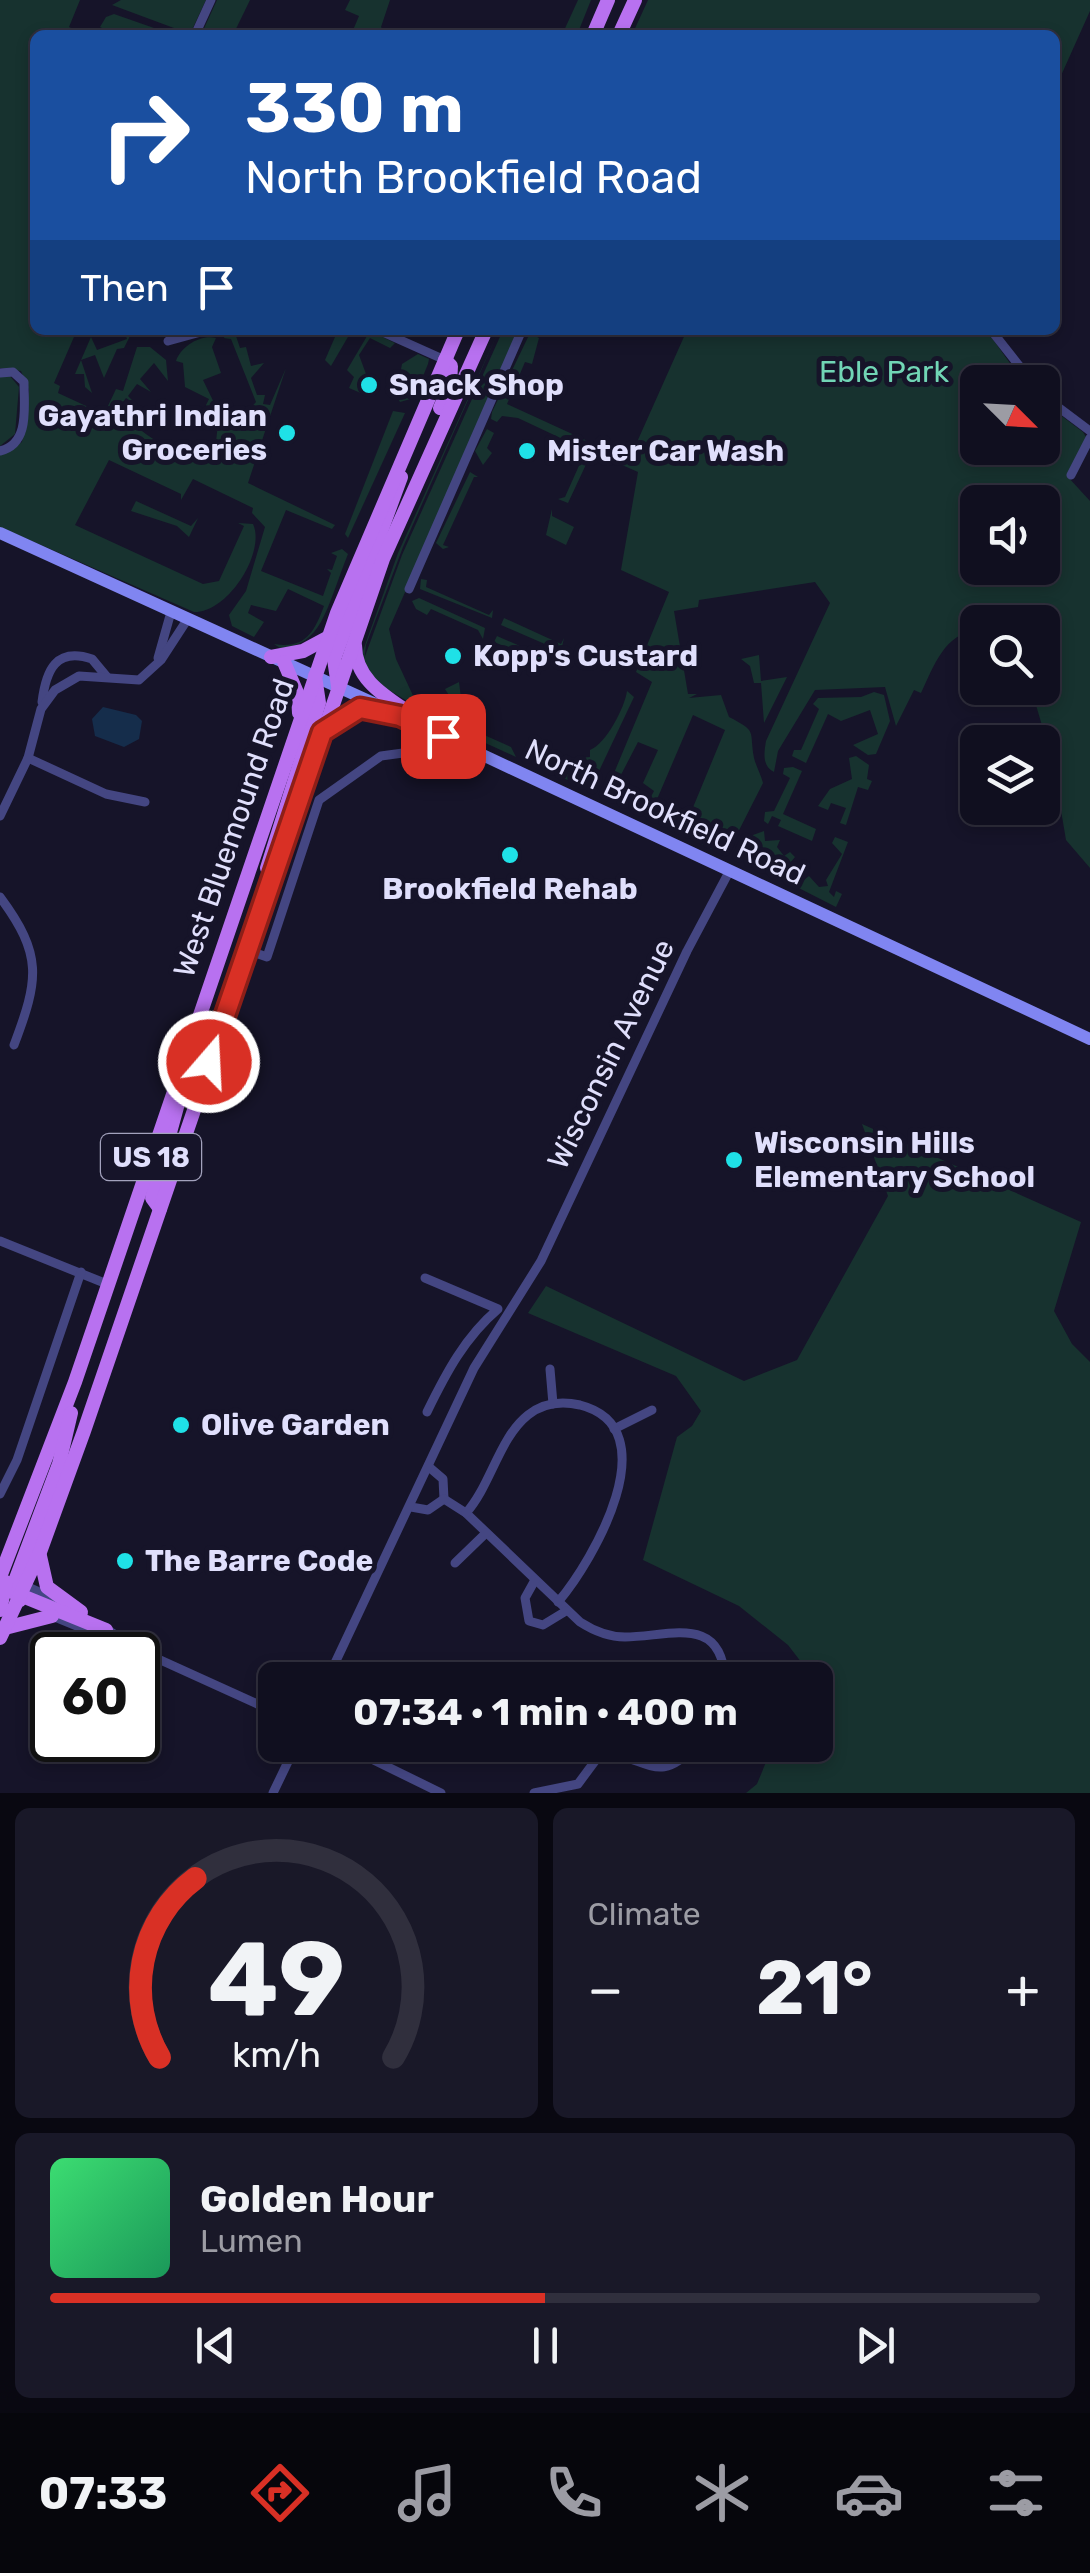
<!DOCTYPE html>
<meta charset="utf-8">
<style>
:root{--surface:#100f1f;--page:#191828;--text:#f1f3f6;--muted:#9c9ca4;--line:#302f3d;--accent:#d93025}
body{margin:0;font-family:Rubik,sans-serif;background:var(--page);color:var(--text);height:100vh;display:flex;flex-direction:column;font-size:38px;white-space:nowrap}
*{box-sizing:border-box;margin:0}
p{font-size:32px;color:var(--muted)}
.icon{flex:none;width:55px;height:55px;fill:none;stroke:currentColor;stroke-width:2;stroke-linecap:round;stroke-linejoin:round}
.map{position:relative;height:1793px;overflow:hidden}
.details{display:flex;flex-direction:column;gap:15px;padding:15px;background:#090811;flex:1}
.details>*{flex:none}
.top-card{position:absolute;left:30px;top:30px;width:1030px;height:305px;border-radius:15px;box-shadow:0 5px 15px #0003,0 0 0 2px var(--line);background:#1a4fa0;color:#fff;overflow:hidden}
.needle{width:65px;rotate:114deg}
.buttons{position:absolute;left:960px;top:365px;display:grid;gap:20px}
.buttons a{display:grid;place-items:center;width:100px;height:100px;border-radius:15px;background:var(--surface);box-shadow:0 5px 15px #0003,0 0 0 2px var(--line);font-size:50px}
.speed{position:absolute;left:30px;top:1632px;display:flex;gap:20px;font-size:50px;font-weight:700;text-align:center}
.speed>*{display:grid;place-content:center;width:130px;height:130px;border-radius:50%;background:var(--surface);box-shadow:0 5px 15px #0003,0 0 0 2px var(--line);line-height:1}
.speed .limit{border:5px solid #111;border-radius:15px;background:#fff;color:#111}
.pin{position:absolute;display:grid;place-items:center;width:85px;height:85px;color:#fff;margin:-42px;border-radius:20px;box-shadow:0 5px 15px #0006}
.me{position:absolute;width:110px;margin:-55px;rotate:19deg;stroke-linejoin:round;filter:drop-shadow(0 0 8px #0008)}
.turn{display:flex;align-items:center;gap:35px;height:210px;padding:0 50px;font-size:45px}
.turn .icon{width:130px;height:130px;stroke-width:2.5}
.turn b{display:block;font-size:70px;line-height:85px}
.then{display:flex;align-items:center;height:95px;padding:0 50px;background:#0003;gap:20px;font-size:38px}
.big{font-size:75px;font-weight:700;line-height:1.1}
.details .card{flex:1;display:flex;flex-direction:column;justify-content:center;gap:15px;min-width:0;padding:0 35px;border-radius:15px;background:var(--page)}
.details .dial{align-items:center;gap:0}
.dial svg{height:260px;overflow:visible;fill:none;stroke:var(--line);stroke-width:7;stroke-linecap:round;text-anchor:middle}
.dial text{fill:var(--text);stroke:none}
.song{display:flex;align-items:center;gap:30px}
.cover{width:120px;height:120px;border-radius:15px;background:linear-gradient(135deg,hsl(140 70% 55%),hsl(150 70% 35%))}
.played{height:10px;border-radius:5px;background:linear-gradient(90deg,var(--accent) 50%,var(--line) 50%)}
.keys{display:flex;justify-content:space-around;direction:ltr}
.heat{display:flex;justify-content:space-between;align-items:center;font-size:55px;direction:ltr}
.details .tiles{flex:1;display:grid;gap:15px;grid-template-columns:1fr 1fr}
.card:last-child{grid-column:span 2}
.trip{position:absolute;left:258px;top:1662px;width:575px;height:100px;border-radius:15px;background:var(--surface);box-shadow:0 5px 15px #0003,0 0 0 2px var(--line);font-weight:700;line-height:100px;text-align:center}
.dock{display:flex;height:160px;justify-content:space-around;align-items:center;background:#06060c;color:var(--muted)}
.dock .icon{width:70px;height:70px}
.dock .current{color:var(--accent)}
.dock b{font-size:45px;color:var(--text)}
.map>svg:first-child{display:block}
</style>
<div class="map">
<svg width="1090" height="1793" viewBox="0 0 1090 1793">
<rect width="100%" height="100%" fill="#161429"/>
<g fill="#17322f" fill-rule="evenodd">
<path d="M0 0H80L69 27 86 35H35V330H77L54 383 60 386 58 393 97 411 101 406 107 408 116 389 123 391 137 347H150L166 360 168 381 154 363 140 379 151 392 137 384 128 396 138 406 126 398 116 411C142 431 172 458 206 458L221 445 216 442 218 423 206 405 209 399 185 387 183 363 176 361C181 346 201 334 216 338L212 347 221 373 203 380 219 413 234 408 248 411 256 402 231 339 224 338 226 330H248L236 336 240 348 246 347 251 366 264 363 251 378 257 395H265L263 404 270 405 286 368 248 483 335 525 332 529 286 510 261 571 323 596 331 573 327 569 332 570 337 556 331 553 342 549 348 554C325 612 322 645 280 648L274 644C305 649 314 633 324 606L288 589 276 611 251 605 248 613 264 622 254 637 232 626 229 615 246 591 265 527 252 513 253 508 193 479 181 500V494L109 460 75 525 203 584 219 581 244 526 238 523 253 524C266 552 228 613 194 612L0 527V455L22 442 29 390 21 371 0 368Z"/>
<path d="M121 0H206L190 34 112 5Z"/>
<path d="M217 0H250L233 35H201Z"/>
<path d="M350 0H390L381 27 387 35H351L359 16 345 10Z"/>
<path d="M578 0H591L577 35H562Z"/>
<path d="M648 0H1090V11L1055 89V35H632Z"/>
<path d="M114 14 174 35H116L100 27 106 17Z"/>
<path d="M94 330 103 332 91 337 97 350 127 339 124 330 132 332 124 348 117 349 104 378 95 355 81 360 92 393 85 387 84 374H75Z"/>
<path d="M338 330H352L331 366 325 360Z"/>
<path d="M499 330 403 547 366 645 363 670 395 697 364 675 360 659 398 553Z"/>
<path d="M503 330H517V335L389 629 396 659 416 702 446 712 452 700 445 689 459 682 462 706 456 724 449 726 387 689 365 669 364 659 402 555Z"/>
<path d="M687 330H978L992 338 1014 369 996 382H978V448H1042L1043 402 1083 432 1086 437 1068 477 1090 501V868L1066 840 1053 763 1031 688H1042V622H978L977 630C944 634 934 666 921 693L914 690 896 726 885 687 815 690 778 751 774 772C762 766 764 753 766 741L830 603 815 582 699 600 698 607 674 611 688 694H697L689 698 721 695 729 717C758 732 749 730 754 758 756 766 761 775 763 783L728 852 723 855 682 834 725 730 693 715 649 818 642 814 654 791 643 783 658 750 638 742 610 796 604 797 652 682 636 672 669 592 621 570 638 472 597 454 594 459 589 458 568 503 558 499 565 497 586 450 518 418 502 416 497 422 491 419 492 412 530 333 539 338 532 364 525 362 507 404 629 460ZM978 502H1042V568H978Z"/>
<path d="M370 331 395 343 390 348 370 338 359 355 366 374 358 384 370 397 349 388 354 377 347 370Z"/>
<path d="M418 354 429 359 428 364 414 398 400 402 396 395 402 364Z"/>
<path d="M10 376 19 387 15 434 0 446V377Z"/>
<path d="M393 411 405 413 348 538 345 534Z"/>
<path d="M487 429 494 433 487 448 492 453 483 465 475 451Z"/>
<path d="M470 472 478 477H474L443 545 449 547 443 549 436 543Z"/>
<path d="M136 501 191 526 198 518 189 537 177 526 131 511Z"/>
<path d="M552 509V516L574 527 566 545 546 535Z"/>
<path d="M421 579 427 580 426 587 489 615 493 610 492 618 420 589Z"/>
<path d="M419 598 485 628 483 639 478 630 431 609 427 615 416 609 412 601Z"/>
<path d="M504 618 561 644 564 638 561 651 501 625Z"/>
<path d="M497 636 552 660 550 665 494 642Z"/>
<path d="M759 655 761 681 787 677 764 723 761 683H754L750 666 741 659Z"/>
<path d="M627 691 634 697 590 790 543 769 548 761 590 757V750C606 744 625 707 627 691Z"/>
<path d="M874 692 884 695 890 721 876 754 868 755 853 745 878 734 870 710 841 721 828 714 806 763 792 756 794 750H801L819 709 813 704 818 698 861 697Z"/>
<path d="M473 695 477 711 473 730 511 747 516 757 470 736Z"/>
<path d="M856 756 869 765 867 779 872 781 868 790 858 787 846 825 840 823 846 808 831 803 828 810 818 806 830 789 852 779 849 758Z"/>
<path d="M793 767 802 771 783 814 816 829 812 841 778 826 781 820 772 816 768 824 764 821 765 812 774 811 790 778 783 774 784 768Z"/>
<path d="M764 831 765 841 780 840 777 847 784 856 790 852 795 857 790 863 804 880 809 876 819 887 828 886 826 880 842 854 832 843 835 837 848 842 829 892 834 897 836 891 842 894 836 907 742 859 753 835Z"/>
<path d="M862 1124 1081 1222 1054 1311 1072 1344 1090 1362V1793H746L757 1784 773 1745H815V1680L788 1645 739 1606 643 1560 677 1437 692 1426 701 1411 676 1376 528 1313 546 1286 744 1381 797 1360 888 1196Z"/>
</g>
<path fill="#152d4b" d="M103 707 136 715 142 721 139 739 124 747 95 736 92 719Z"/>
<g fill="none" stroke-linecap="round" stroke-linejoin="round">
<g stroke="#444682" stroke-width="9">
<path d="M195 35 211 0"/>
<path d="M378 330 445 360"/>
<path d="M991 330 1032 382"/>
<path d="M168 341 208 330"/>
<path d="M0 373 13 372 24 382C24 407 30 444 0 451"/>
<path d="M1042 395 1090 431"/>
<path d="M1071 475 1090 438"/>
<path d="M409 589 522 330"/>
<path d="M158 658 171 612"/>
<path d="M42 702C46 670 56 647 92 659L107 677"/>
<path d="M28 758 106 794 145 802"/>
<path d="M0 816 28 758 41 709 55 690 79 676 139 680 161 660 187 620"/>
<path d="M0 897C43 955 39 979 14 1045"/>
<path d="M247 950 267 957 319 800 381 756 403 753"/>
<path d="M0 1241 107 1284"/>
<path d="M425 1278 498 1309C465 1337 446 1373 427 1412"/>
<path d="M550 1369 553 1404"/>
<path d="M614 1429 652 1410"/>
<path d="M429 1467 443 1479 444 1499"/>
<path d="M0 1494 17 1460 81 1272"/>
<path d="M444 1499 466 1513 580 1622C594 1631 608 1637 625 1637 668 1637 722 1613 725 1680"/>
<path d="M411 1507 428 1510 444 1499"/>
<path d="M466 1513C491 1485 499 1438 528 1415 543 1403 562 1401 580 1405 670 1428 593 1561 558 1602"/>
<path d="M455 1563 486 1533"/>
<path d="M535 1580 525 1598 529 1621 543 1625 566 1611"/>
<path d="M24 1585 55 1599"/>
<path d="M50 1615 133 1649"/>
<path d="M103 1627 145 1653 275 1712"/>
<path d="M725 1679 752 1680"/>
<path d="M327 1680 474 1368 541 1261 687 951 730 870"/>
<path d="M343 1745 441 1793"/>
<path d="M588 1745 598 1757"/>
<path d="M273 1793 296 1745"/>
<path d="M534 1793 578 1784 598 1757C639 1746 656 1793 695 1745"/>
</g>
<g stroke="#8085f1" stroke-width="12">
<path d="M0 533 393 712"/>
<path d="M425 728 1090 1039"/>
</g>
<g stroke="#b871f0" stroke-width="14">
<path d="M593 35 608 0"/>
<path d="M619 35 635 0"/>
<path d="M440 408 450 385 451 366 445 360"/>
<path d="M355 645C355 690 405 704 434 732"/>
<path d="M271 657 303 651 329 637"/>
<path d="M284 662 298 695 299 713"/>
<path d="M338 686 334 659 401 477"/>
<path d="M323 732 352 710 400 716"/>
<path d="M267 868 319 703 315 676"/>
<path d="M160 1209 152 1198 185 1078"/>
<path d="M40 1556 47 1587 81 1612"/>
<path d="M0 1577 75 1382 337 613 458 330"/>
<path d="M0 1587 106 1630"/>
<path d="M20 1600 15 1581 59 1464 71 1413"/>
<path d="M0 1610 6 1582"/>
<path d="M5 1628 52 1616"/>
<path d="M0 1638 40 1552 84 1431 383 559 486 330"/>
</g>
</g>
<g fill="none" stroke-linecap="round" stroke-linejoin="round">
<g stroke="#8d1f18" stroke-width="25">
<path id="route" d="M209 1062 322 732 360 708 400 716 443 736"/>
</g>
<use href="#route" stroke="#d93025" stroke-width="18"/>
</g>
<g fill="#1fe1e7" stroke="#161429" stroke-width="4">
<circle cx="369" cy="385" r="10"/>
<circle cx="287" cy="433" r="10"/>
<circle cx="527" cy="451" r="10"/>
<circle cx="453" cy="656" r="10"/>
<circle cx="510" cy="855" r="10"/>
<circle cx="734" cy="1160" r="10"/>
<circle cx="181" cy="1425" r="10"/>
<circle cx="125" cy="1561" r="10"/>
</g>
<g text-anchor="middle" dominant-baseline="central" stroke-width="10" stroke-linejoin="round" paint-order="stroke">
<rect fill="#161429" stroke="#a3a2bd" stroke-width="2.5" x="101" y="1134" width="100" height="46" rx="8"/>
<g font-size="28" font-weight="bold" fill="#e0dffc">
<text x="151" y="1157">US 18</text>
</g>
<g font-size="30" fill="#71d5b5" stroke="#161429">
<text x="884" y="372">Eble Park</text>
</g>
<g font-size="30" font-weight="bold" fill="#e0dffc" stroke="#161429" text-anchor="start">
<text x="389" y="385">Snack Shop</text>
<text x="267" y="416" text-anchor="end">Gayathri Indian<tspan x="267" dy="34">Groceries</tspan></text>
<text x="547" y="451">Mister Car Wash</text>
<text x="473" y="656">Kopp's Custard</text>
<text x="510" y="889" text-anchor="middle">Brookfield Rehab</text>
<text x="754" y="1143">Wisconsin Hills<tspan x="754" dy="34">Elementary School</tspan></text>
<text x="201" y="1425">Olive Garden</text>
<text x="145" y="1561">The Barre Code</text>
</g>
<g font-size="30" fill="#e0dffc" stroke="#161429">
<text transform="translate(665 812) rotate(25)">North Brookfield Road</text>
<text transform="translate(234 828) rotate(-71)">West Bluemound Road</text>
<text transform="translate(611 1054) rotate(-64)">Wisconsin Avenue</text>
</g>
</g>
</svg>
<div class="buttons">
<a><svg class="needle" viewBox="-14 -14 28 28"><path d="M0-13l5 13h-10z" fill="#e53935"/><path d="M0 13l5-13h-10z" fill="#9c9ca4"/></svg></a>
<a><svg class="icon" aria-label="sound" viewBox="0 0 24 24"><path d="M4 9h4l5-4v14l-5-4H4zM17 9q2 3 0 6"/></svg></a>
<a><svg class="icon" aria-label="search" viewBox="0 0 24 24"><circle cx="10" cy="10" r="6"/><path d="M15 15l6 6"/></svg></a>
<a><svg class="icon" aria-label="layers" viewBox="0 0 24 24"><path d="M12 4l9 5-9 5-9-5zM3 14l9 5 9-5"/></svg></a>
</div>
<div class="speed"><div class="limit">60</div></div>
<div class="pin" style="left:443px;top:736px;background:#d93025"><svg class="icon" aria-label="arrive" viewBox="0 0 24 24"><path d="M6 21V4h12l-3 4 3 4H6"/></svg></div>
<svg class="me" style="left:209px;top:1062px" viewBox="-20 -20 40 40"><circle r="17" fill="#d93025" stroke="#fff" stroke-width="3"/><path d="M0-11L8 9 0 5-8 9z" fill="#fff"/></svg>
<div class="trip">07:34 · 1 min · 400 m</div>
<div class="top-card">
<div class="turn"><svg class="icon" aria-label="right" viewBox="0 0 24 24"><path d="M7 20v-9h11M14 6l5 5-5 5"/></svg><div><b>330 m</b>North Brookfield Road</div></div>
<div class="then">Then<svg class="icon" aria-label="arrive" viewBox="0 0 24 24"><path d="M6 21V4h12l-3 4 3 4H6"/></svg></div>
</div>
</div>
<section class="details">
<div class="tiles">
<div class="card dial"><svg viewBox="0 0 100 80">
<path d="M14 69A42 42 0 1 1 86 69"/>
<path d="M14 69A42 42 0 0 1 25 14" stroke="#d93025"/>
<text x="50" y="56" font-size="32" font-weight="700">49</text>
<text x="50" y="72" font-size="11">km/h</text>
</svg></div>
<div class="card"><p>Climate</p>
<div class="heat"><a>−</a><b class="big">21°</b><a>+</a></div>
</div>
<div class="card">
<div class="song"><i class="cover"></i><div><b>Golden Hour</b><p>Lumen</p></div></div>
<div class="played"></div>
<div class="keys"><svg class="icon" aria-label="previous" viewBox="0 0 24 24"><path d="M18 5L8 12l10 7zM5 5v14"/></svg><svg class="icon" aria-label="pause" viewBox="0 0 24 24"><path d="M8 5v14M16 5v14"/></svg><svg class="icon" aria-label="next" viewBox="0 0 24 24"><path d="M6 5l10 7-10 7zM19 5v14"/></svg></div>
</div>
</div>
</section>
<nav class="dock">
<b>07:33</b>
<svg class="icon current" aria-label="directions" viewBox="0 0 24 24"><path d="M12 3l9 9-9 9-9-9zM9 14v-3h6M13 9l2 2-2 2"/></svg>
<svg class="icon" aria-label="music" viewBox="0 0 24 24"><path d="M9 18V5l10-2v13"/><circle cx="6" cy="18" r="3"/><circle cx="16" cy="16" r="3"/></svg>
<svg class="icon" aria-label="phone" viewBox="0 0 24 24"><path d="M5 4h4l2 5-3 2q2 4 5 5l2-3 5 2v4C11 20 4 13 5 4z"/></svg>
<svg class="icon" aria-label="climate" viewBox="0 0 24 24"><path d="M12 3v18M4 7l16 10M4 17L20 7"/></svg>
<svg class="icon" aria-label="car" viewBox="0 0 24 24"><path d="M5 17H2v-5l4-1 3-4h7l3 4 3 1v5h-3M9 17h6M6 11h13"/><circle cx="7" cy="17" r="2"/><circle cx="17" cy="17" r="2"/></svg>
<svg class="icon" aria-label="filters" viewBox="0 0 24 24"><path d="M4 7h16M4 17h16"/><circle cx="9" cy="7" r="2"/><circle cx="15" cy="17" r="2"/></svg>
</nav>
